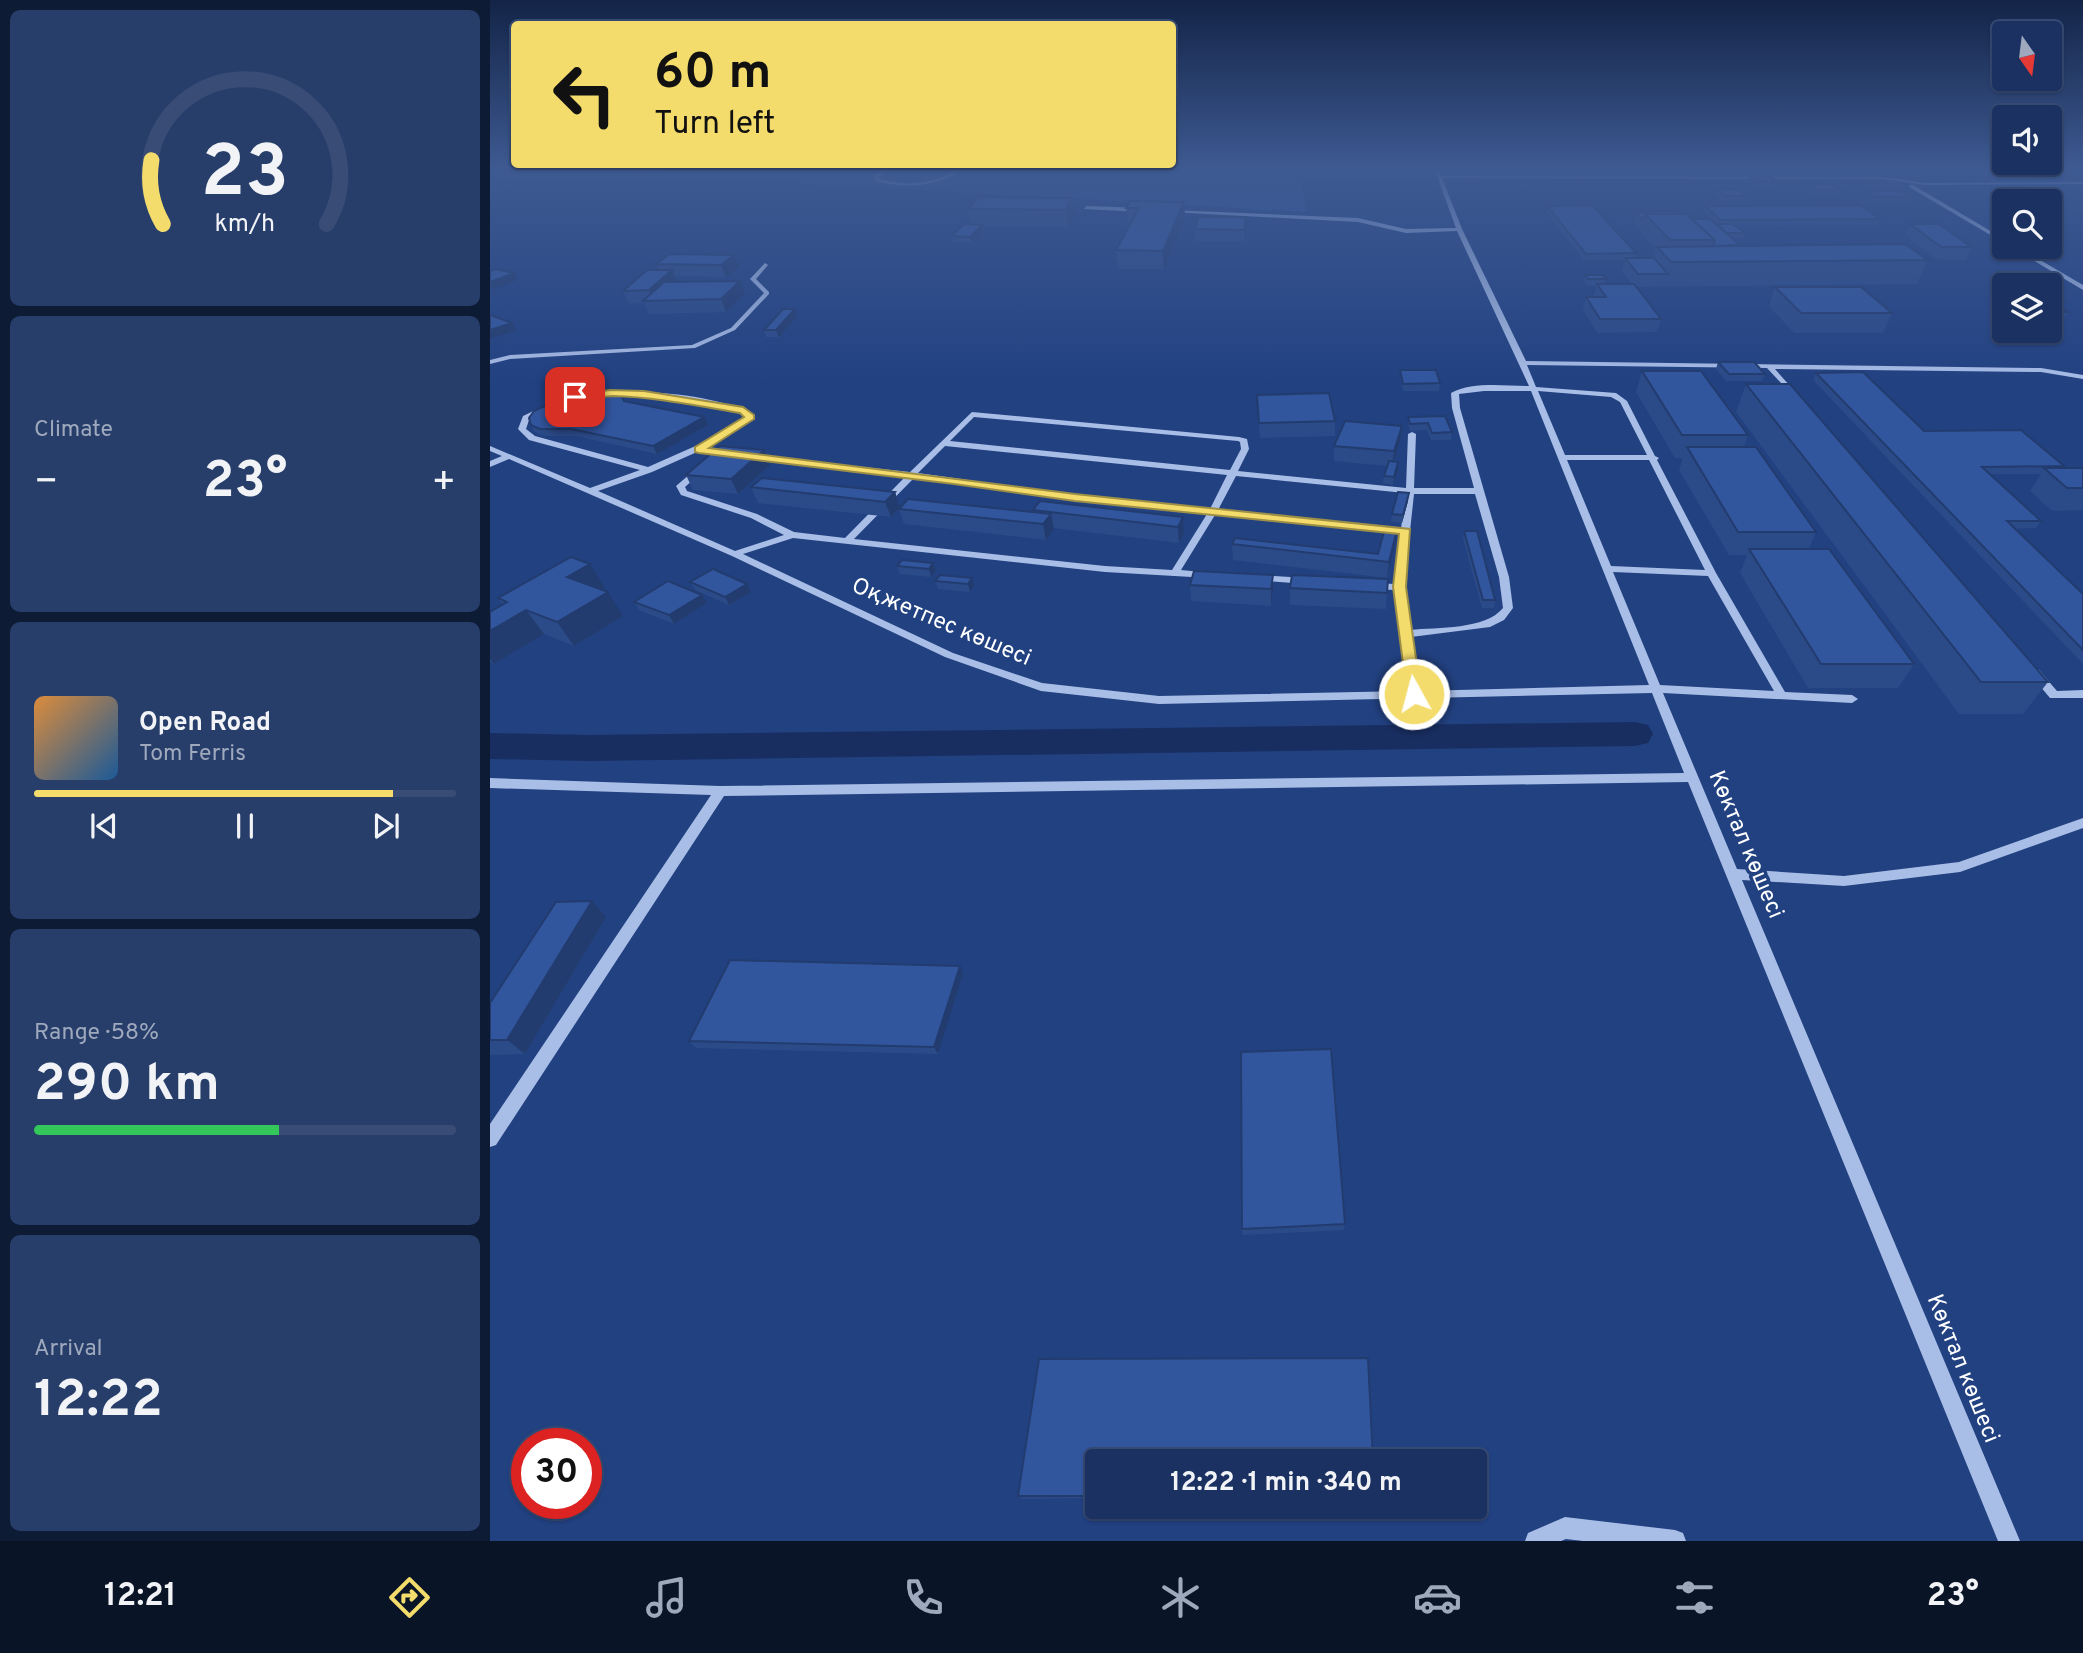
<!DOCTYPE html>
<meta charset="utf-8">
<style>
:root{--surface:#1a3161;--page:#273d6a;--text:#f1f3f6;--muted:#9fa9bd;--line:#384c76;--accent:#f3dc6c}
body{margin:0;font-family:Overpass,sans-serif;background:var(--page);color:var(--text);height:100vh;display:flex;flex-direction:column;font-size:26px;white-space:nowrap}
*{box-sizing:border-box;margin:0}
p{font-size:23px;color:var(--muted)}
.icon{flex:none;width:38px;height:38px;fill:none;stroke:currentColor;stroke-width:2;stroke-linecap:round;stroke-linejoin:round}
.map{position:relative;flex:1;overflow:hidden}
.details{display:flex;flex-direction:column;gap:10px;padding:10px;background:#0e1b35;width:490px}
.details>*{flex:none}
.top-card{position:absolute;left:21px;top:21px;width:665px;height:147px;border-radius:7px;box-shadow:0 2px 5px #0004,0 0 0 2px var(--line);background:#f3dc6c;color:#111;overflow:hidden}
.needle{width:46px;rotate:166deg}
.buttons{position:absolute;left:1502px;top:21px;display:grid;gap:14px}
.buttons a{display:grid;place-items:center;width:70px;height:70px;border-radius:7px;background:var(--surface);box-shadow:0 2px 5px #0004,0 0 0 2px var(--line);font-size:35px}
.speed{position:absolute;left:21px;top:1428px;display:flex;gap:14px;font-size:35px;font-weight:700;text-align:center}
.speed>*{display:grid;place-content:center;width:91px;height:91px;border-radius:50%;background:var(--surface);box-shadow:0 2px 5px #0004,0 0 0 2px var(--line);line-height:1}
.speed .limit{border:10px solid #d22;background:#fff;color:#111}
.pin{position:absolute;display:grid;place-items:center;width:60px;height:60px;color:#fff;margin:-30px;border-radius:14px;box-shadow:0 4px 10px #0006}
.me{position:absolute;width:77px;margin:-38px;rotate:353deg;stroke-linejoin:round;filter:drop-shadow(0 0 5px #0008)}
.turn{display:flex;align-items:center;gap:24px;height:147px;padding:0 28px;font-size:32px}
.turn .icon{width:91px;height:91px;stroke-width:2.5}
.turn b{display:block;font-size:49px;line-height:60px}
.big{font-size:52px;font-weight:700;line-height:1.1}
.details .card{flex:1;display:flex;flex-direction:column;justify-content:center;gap:10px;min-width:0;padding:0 24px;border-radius:10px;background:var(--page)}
.details .dial{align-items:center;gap:0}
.dial svg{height:182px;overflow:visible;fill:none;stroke:var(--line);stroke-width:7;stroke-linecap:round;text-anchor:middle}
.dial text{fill:var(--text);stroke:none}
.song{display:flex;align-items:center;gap:21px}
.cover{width:84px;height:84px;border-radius:10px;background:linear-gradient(135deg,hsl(30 70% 55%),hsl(210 70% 35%))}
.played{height:7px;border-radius:4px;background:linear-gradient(90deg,var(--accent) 85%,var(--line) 85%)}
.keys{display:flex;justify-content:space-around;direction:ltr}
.heat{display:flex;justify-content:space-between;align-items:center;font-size:38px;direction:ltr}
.charge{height:10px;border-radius:5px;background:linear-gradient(90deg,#34c759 58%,var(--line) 0)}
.trip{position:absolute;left:595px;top:1449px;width:402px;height:70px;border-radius:7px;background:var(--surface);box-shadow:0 2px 5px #0004,0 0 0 2px var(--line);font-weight:700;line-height:70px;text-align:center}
.menu{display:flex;height:112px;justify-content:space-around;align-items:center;background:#0a1427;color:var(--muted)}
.menu .icon{width:49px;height:49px}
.menu .current{color:var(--accent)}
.menu b{font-size:32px;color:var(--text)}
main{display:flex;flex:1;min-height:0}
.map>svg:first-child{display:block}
</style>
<main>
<section class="details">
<div class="card dial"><svg viewBox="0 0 100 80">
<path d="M14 69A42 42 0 1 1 86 69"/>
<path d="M14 69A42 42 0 0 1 9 41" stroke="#f3dc6c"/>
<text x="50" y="56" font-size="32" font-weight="700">23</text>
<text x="50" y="72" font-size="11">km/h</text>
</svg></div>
<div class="card"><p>Climate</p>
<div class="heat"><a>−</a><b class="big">23°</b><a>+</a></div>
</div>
<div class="card">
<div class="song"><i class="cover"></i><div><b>Open Road</b><p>Tom Ferris</p></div></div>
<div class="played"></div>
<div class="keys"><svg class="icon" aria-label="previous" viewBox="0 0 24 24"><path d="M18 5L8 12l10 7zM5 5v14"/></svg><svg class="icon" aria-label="pause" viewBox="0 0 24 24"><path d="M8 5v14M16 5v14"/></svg><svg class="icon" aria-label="next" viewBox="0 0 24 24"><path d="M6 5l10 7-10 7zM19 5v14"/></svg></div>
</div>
<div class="card"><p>Range · 58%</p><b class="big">290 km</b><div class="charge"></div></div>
<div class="card"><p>Arrival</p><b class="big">12:22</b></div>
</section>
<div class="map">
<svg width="1593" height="1541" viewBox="0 0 1593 1541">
<rect width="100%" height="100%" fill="#224181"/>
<path fill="#2d5199" d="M49 168H810L816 212Z"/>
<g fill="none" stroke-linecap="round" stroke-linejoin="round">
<path fill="#182e61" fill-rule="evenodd" d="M1145 722 1158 725 1163 734 1158 743 1145 746 99 761 0 759V733L99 735Z"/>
<g fill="#a9bee7" fill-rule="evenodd">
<path d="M398 168H403L389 177V179C410 185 430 185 450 178 458 174 466 168 475 168 448 187 417 189 385 181V175Z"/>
<path d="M944 168H948L951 176 1393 177 1435 183 1593 182V184L1435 185 1393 179 952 178 972 229 1036 361 1551 368 1593 375V379L1551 372 1285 369 1308 395 1304 397 1277 368 1037 365 1046 387 1126 393 1137 401 1165 456 1169 458 1167 460 1226 573 1295 692 1362 695 1368 699 1362 703 1173 693 1247 869 1354 876 1469 862 1593 818V828L1470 872 1354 886 1252 880 1530 1541H1508L1198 782 234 796 6 1145 0 1147V1124L221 795 0 788V778L230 786 1194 773 1162 693 669 704 551 691 455 657 242 556 19 459 0 467V461L12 456 0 451V446L100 488 150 470 39 440 28 429 33 416 58 404 62 406 61 408 40 417 36 429 45 436 158 467 219 440 256 417C222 399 176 397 138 396 126 396 113 398 100 397L99 395 103 393C152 390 220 392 264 415V419L215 448 244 452V456L207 452 162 472 108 491 245 551 294 535 261 518 191 495 186 486 207 468 214 470 195 487 197 491 267 514 304 532 355 538 415 477 262 459H259V455L420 472 482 412 749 437 757 439 759 449 748 471 916 488 918 434 922 432 926 434 924 488H984L962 408 961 393C983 381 1015 386 1039 386L967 231 916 233 868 222 678 212 681 210 868 218 916 229 966 228ZM994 391H1041L1159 685 929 691 921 637 1000 627 1014 620 1023 608 1019 577 970 408 969 394ZM1048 391 1121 397 1130 402 1157 455H1075ZM484 417 748 441 750 442 751 449 740 470 460 441ZM455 446 737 475 720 509 585 495 428 473ZM1077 460H1159L1215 570 1121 566ZM746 476 915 493 911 529 728 510ZM424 478 585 501 717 514 682 570 615 566 364 539ZM924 494H985L1009 577 1013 608C995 630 948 627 920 630L914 587ZM725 515 911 533 904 584 884 583 879 586 884 589 904 590 918 691 669 696 552 683 463 653 253 554 303 538 615 572 719 578 724 575 722 573 691 570ZM1123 572 1218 576 1284 691 1170 685Z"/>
<path d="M1584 168 1593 169V172L1584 169Z"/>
<path d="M1419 185H1423L1514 239V243L1419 187Z"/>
<path d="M596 206 652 208 655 210 652 212 594 209Z"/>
<path d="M1521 247H1528L1593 285V290Z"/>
<path d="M275 263 278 265 266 279 279 292V294L245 330 205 348 20 359 0 364V360L20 355 202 345 241 328 274 293 260 279Z"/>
<path d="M768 575 816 578 821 581 816 584 765 580 763 578Z"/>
<path d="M1545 669 1549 670 1567 691 1593 690V698H1560L1539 673Z"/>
<path d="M1075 1517 1185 1530 1193 1533 1196 1541H1093L1076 1539 1071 1541H1035L1038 1533Z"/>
</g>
</g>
<g fill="#2b4a88">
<path d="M1072 168H1161L1160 170 1076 171Z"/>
<path d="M1262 168H1329L1328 171 1268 172Z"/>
<path d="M1466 168H1508L1507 170H1469Z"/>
<path d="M1539 168H1566L1565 170H1544Z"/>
<path d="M1259 176 1287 182 1286 188H1265L1258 182Z"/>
<path d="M1319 184 1351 190 1349 196H1325L1317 189Z"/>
<path d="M1227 189 1256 196 1254 202 1232 201 1225 195Z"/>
<path d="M1377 191 1420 197 1417 203H1383L1375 197Z"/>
<path d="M1593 197V211L1587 208Z"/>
<path d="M582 198 585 214 578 227 492 226 493 231 482 242H464L462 236 482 225 478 209Z"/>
<path d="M694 202 695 218 674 269H628L626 250 640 225H638L636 208Z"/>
<path d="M1057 206 1146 253 1145 258H1164L1166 249 1143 223 1145 212 1189 214 1202 219 1227 224 1214 211 1215 206 1390 219 1387 225H1245L1255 233 1253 238 1243 239 1250 245 1438 260 1427 284 1146 287 1171 319 1167 332 1107 333 1093 310 1096 297H1104L1106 286H1097L1094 281 1095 275 1116 279 1114 284H1142L1132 271 1135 260H1094L1056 212Z"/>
<path d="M1420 224 1481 247 1476 260 1446 259 1415 235Z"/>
<path d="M705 229H756L754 241H705Z"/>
<path d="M180 254 249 267 236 277 185 276 187 282 250 281 255 294 236 312 159 314 154 303 139 304 133 291 169 270 166 264Z"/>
<path d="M1285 287 1402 313 1393 333H1304L1279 306Z"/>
<path d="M1509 300H1514V321L1502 313Z"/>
<path d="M1559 301 1578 312 1570 325H1559Z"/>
<path d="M307 316 289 337H276L274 330Z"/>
<path d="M1228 362 1275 374 1272 381H1236L1226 369Z"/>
<path d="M910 370 950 383 949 391H913L910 377Z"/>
<path d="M1152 371 1258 435 1254 447 1326 532 1319 549 1424 664 1408 688H1318L1250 573 1257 555H1239L1189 470 1193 458H1185L1146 392Z"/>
<path d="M1326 373 1434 431 1574 466 1573 468H1593V510L1562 511 1540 491 1551 474H1501L1551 521 1546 528 1525 529 1593 594V664L1323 380Z"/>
<path d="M1256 384 1558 682 1533 714H1469L1246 412Z"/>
<path d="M767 395 845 421V436L770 438Z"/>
<path d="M134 401 214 417 218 425 167 454 85 436H54L45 432 41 425Z"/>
<path d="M955 416 962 432 961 440H941L937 430 920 431 918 424V417Z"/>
<path d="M910 441 904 462 908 470 903 485 893 483 894 476 897 466 844 461V446Z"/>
<path d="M274 450 280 465 248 494 203 490 196 475Z"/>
<path d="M261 487 405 492 410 508 544 512 543 510 693 517 694 533 689 543 563 528 564 529 556 540 414 524 409 509 401 517 268 503Z"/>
<path d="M918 501 912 523 901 522 902 514Z"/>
<path d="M907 530 905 545 897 578 743 560 742 544 888 554Z"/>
<path d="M974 531 1005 600 1004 608H992L973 539Z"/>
<path d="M443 563 446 571 441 577 410 574 407 566Z"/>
<path d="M450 575 484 586 480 592 448 589 445 581Z"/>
<path d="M783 575V591L781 606 701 601 700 585Z"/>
<path d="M200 582 257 584 261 592 239 605 205 590Z"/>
<path d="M115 588 112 590 133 616 84 646 54 634 4 664 0 662V612L13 605 8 598Z"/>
<path d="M800 588 897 593 896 609 800 605Z"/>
<path d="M144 602 217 603 184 624 149 610Z"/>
<path d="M116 917 35 1054 0 1055V1003Z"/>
<path d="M473 974 448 1054 206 1048 199 1041Z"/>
<path d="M855 1224 854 1230 752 1235V1229Z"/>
<path d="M607 1461V1498L532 1499 528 1496Z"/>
</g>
<g fill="#233c6f">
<path d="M582 198 585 214 578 227 575 210Z"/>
<path d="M694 202 695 218 674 269 673 251Z"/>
<path d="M756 217V229L754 241V230Z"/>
<path d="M492 225 493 231 482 242 480 237Z"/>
<path d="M244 255 249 267 236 277 231 265Z"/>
<path d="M182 270 187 282 164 301 159 290Z"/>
<path d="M24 273 28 280 3 289 0 284V282Z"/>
<path d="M250 281 255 294 236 312 231 299Z"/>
<path d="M305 309 307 316 289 337 286 330Z"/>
<path d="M22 323 26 330 0 339V330Z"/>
<path d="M214 417 218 425 167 454 163 446Z"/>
<path d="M912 426 910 441 902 467 904 451Z"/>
<path d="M274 450 280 465 248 494 241 479Z"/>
<path d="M908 462V470L903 485 904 477Z"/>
<path d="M405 492 410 508 401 517 395 502Z"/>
<path d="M919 493 918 501 912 523 913 515Z"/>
<path d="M561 514 564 529 556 540 553 524Z"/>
<path d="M693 517 694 533 689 543 688 527Z"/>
<path d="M907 530 905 545 897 578 899 562Z"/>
<path d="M443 563 446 571 441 577 439 569Z"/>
<path d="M100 564 115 588 93 601 77 577Z"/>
<path d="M783 575V591L781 606V589Z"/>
<path d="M482 578 484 586 480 592 478 584Z"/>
<path d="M257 584 261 592 239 605 235 597Z"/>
<path d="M118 592 133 616 84 646 67 622Z"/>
<path d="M212 595 217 603 184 624 179 615Z"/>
<path d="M36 610 54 634 4 664 0 659V631Z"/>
<path d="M102 901 116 917 35 1054 17 1040Z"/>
<path d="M470 966 473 974 448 1054 444 1047Z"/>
</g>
<g fill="#32569e" stroke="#233c6f" stroke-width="2">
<path d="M1259 176H1280L1287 182H1266Z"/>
<path d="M1319 184H1343L1351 190H1327Z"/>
<path d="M1227 189 1249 190 1256 196H1234Z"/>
<path d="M1377 191H1411L1420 197H1385Z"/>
<path d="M488 197 582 198 575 210 478 209Z"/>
<path d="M640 201 694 202 673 251 626 250 649 208H636Z"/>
<path d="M1102 205 1146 253 1096 254 1057 206Z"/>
<path d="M1370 205 1390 219 1230 220 1215 206Z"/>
<path d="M1186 211 1189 214H1155L1153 220 1145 212Z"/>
<path d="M1155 214H1196L1225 240H1180Z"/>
<path d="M708 217H756L754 230 705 229Z"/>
<path d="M1202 219H1220L1250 245 1223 246 1225 240Z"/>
<path d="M474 224 492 225 480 237 462 236Z"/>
<path d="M1227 224H1243L1255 233H1236Z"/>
<path d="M1420 224H1449L1481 247H1451Z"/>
<path d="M1415 244 1438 260 1181 262 1167 247Z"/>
<path d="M180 254 244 255 231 265 166 264Z"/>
<path d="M1135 258H1164L1178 274H1148Z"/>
<path d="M5 269 24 273 0 282V271Z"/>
<path d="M157 270H182L159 290 133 291Z"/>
<path d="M1095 275H1113L1116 279H1098Z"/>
<path d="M250 281 231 299 153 301 174 282Z"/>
<path d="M1107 284H1144L1171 319H1110L1096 297H1116Z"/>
<path d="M1285 287H1371L1402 313H1311Z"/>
<path d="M1559 301 1578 312H1559Z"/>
<path d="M293 309H305L286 330H274Z"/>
<path d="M0 315 22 323 0 330Z"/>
<path d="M1228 362H1264L1275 374H1239Z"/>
<path d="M910 370H946L950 383 913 384Z"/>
<path d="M1152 371H1211L1258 435H1192Z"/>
<path d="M1373 372 1434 431 1531 430 1574 466 1492 467 1551 521H1517L1593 594V650L1326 373Z"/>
<path d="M1256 384H1300L1558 682H1491Z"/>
<path d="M108 392 123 393 132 397 134 401 214 417 163 446 81 429H50L41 425 39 418 44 411 73 397Z"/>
<path d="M839 393 845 421 769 423 767 395Z"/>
<path d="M955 416 962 432 942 433 938 423 920 424 918 417Z"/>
<path d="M855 421 912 426 904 451 844 446Z"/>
<path d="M230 446 274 450 241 479 196 475Z"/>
<path d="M1197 447H1266L1326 532H1248Z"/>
<path d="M899 461 908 462 904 477 894 476Z"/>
<path d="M1554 468H1593V488H1577Z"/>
<path d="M272 478 405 492 395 502 261 487Z"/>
<path d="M908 492 919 493 913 515 902 514Z"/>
<path d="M418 499 561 514 553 524 409 509Z"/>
<path d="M550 501 693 517 688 527 543 510Z"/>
<path d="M895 528 907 530 899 562 742 544 745 538 888 554Z"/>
<path d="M974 531H987L1005 600H993Z"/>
<path d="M1259 549H1339L1424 664H1331Z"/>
<path d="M81 557 100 564 77 577 118 592 67 622 36 610 0 631V612L17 602 8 598Z"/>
<path d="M412 560 443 563 439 569 407 566Z"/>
<path d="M223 569 257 584 235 597 200 582Z"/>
<path d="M704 571 783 575 781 589 700 585Z"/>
<path d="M450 575 482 578 478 584 445 581Z"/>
<path d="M802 575 898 579 897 593 800 588Z"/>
<path d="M178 581 212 595 179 615 144 602Z"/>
<path d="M102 901 17 1040H0V1003L66 902Z"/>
<path d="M240 960 470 966 444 1047 199 1041Z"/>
<path d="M841 1049 855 1224 752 1229 751 1052Z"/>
<path d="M878 1358 883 1461H607V1496H528L549 1359Z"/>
</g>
<linearGradient id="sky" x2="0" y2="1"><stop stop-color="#132447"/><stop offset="0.44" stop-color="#3e5a92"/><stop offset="1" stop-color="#3e5a92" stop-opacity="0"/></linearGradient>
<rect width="1593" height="384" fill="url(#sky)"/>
<path fill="#f3dc6c" stroke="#9e8f46" stroke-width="2" d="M119 390 154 391 253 407 264 415V419L219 448 585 494 920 529 916 587 931 694 924 699 917 694 903 587 909 534 585 501 464 484 209 453 205 452V447L254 417 250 413C208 406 166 397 123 396 110 396 90 404 80 397Z"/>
<g text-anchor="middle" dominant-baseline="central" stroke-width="7" stroke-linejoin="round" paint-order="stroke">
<g font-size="23" fill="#fff" stroke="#224181">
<text transform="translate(451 623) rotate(23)">Оқжетпес көшесі</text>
<text transform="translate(1255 845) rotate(67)">Көктал көшесі</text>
<text transform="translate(1472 1369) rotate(68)">Көктал көшесі</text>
</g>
</g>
</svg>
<div class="buttons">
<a><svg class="needle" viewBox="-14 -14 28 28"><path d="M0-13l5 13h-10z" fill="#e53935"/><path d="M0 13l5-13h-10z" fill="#9fa9bd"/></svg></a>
<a><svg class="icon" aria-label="sound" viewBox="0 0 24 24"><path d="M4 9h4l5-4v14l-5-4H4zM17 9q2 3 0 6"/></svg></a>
<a><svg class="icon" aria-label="search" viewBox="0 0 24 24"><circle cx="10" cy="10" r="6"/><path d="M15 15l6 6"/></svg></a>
<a><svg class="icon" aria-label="layers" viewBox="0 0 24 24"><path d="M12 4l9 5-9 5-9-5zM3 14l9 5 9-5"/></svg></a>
</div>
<div class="speed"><div class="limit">30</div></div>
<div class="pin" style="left:85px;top:397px;background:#d93025"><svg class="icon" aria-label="arrive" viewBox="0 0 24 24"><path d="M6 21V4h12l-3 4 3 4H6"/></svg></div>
<svg class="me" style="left:924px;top:694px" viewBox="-20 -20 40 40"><circle r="17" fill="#f3dc6c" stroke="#fff" stroke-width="3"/><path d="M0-11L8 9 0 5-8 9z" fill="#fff"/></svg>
<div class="trip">12:22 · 1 min · 340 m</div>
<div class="top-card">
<div class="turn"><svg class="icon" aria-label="left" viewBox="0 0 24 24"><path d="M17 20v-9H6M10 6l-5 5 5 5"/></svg><div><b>60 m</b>Turn left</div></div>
</div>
</div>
</main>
<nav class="menu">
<b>12:21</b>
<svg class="icon current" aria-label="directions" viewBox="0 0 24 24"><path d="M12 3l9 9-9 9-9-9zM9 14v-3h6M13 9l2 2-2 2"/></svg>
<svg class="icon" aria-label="music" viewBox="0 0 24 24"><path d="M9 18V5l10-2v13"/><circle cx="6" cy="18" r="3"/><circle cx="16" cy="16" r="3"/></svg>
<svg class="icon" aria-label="phone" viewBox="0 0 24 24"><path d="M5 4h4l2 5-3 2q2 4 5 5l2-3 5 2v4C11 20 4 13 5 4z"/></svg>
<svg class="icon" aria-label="climate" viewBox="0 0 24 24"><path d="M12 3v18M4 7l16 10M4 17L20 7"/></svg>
<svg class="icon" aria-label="car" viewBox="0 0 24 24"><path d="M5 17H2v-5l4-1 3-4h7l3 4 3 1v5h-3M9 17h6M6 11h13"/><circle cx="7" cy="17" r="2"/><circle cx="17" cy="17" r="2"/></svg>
<svg class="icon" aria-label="filters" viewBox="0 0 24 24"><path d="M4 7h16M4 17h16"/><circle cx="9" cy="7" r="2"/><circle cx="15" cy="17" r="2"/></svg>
<b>23°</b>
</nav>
